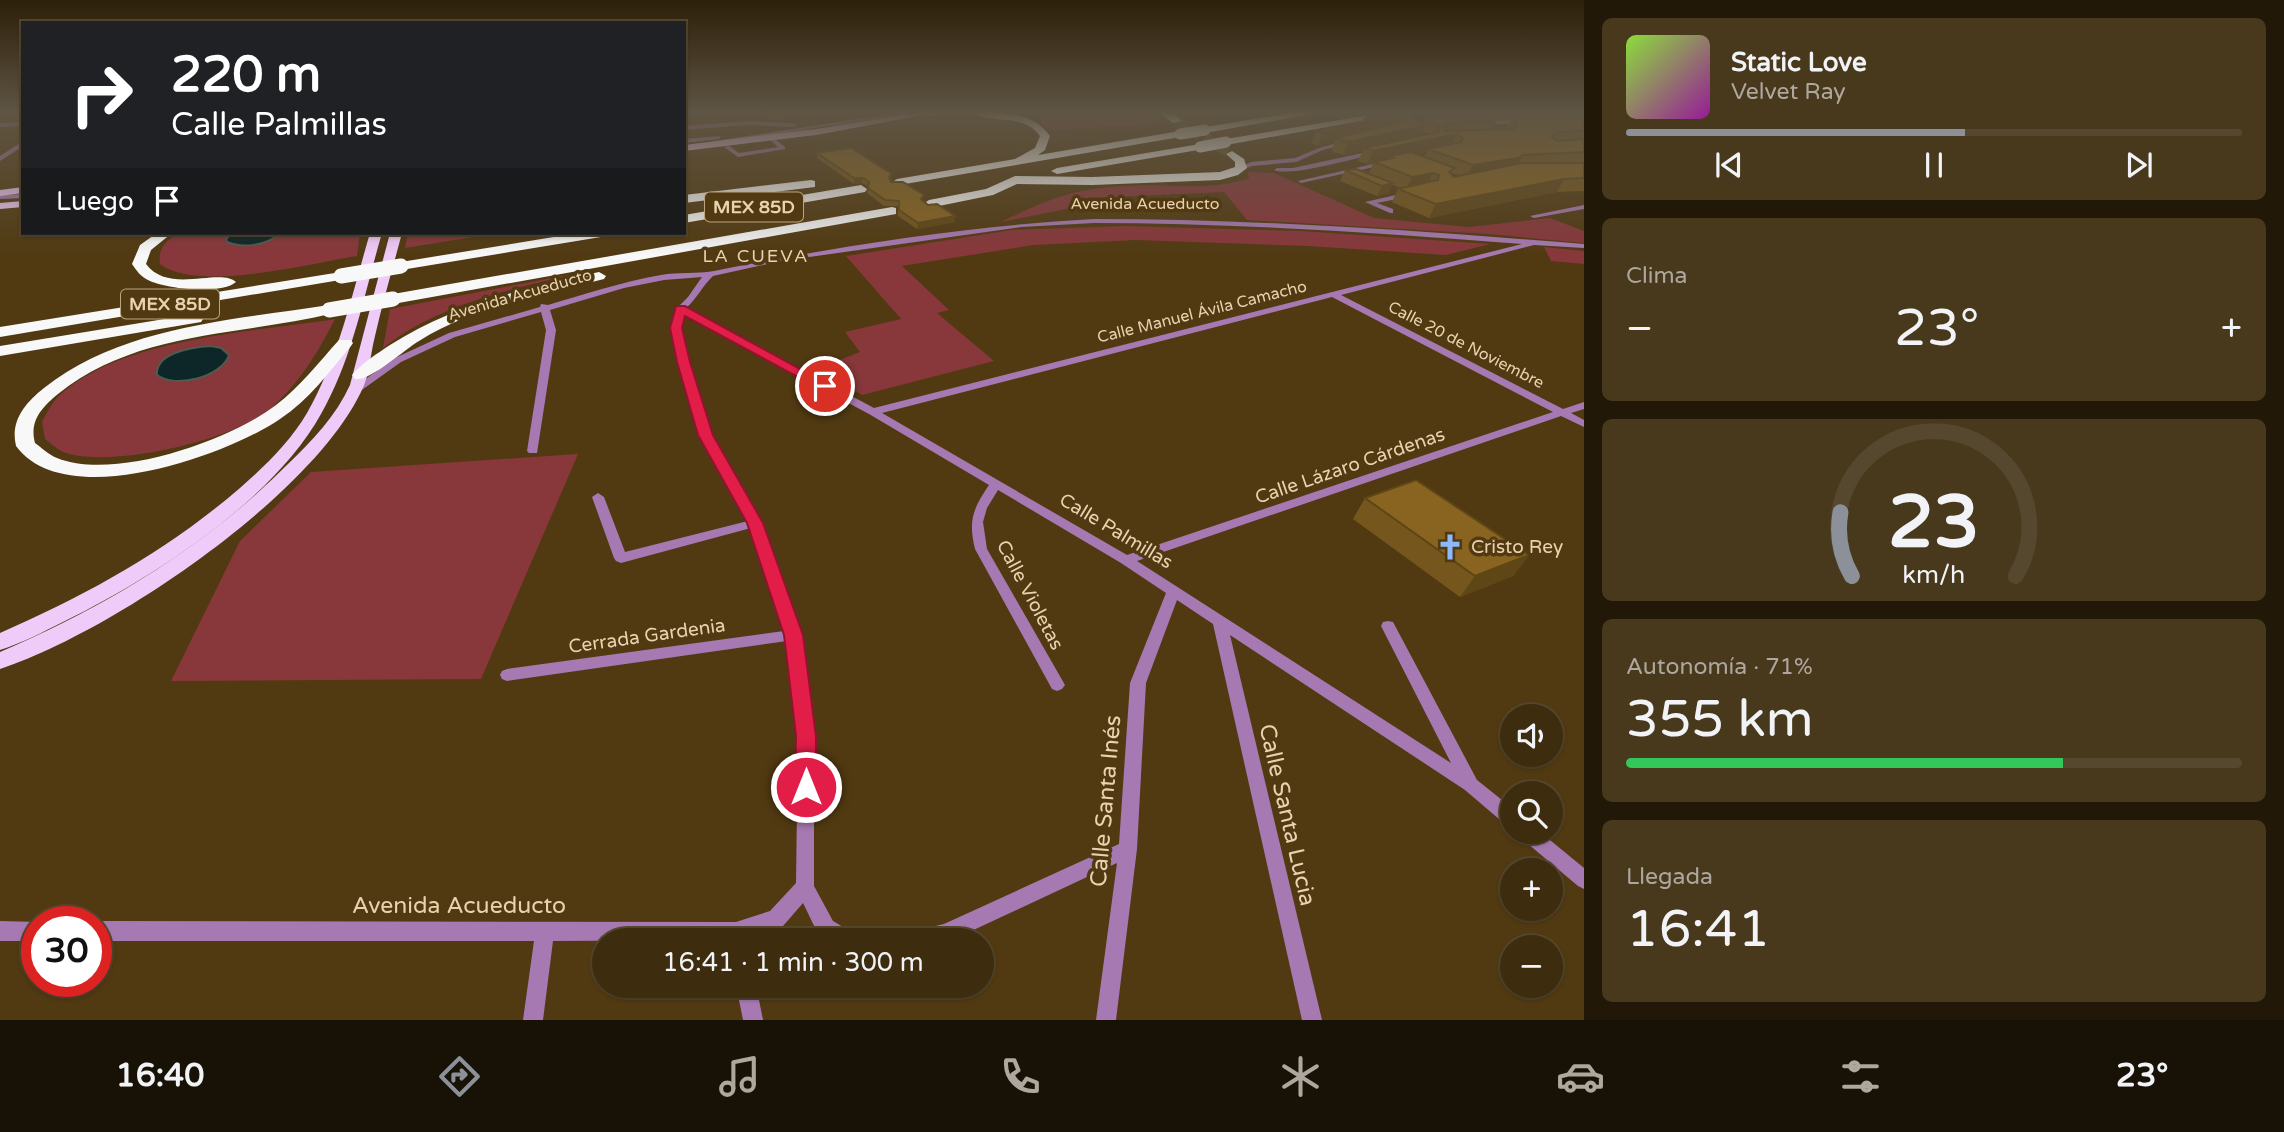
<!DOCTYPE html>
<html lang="es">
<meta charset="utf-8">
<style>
:root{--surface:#3d2c0e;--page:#48381c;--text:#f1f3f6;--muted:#ada79e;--line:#56482e;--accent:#8c9099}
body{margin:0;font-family:"Varela Round",sans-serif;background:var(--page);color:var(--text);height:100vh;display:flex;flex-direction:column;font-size:26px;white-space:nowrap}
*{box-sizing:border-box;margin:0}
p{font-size:23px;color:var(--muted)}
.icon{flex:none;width:38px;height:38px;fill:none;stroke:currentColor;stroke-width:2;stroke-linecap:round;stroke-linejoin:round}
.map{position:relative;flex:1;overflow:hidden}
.sheet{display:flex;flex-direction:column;gap:18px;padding:18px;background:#221808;width:700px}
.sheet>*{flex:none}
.guide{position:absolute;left:21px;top:21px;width:665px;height:214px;border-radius:0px;box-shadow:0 2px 5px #0004,0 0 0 2px var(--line);background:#202124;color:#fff;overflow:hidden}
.buttons{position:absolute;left:1500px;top:704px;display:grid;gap:14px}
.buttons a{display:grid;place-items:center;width:63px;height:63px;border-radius:50%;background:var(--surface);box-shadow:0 2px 5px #0004,0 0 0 2px var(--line);font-size:35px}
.speed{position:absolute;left:21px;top:906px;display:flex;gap:14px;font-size:35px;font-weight:700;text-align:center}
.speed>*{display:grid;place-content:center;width:91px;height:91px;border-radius:50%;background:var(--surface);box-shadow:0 2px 5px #0004,0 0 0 2px var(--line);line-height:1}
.speed .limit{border:10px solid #d22;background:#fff;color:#111}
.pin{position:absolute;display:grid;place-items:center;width:60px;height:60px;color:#fff;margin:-30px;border:4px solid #fff;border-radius:50%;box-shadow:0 2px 7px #0007}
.me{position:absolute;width:77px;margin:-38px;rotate:0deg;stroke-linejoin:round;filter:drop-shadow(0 0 5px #0008)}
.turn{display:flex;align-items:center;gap:24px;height:147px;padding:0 35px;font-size:32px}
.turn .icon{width:91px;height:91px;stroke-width:2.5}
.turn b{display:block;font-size:49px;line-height:60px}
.then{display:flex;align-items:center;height:66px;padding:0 35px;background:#0003;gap:14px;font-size:26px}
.big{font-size:52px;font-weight:600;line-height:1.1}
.sheet .widget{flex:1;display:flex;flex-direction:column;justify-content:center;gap:10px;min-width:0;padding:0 24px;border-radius:10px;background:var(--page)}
.sheet .dial{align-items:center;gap:0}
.dial svg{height:182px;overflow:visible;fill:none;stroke:var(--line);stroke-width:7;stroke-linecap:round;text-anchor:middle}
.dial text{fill:var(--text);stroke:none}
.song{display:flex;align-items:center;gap:21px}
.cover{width:84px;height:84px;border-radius:10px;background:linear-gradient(135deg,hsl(90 70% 55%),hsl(300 70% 35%))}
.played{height:7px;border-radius:4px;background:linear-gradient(90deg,var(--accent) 55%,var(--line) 55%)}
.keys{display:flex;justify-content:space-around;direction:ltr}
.heat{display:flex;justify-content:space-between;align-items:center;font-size:38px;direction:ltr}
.charge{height:10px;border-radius:5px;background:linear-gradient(90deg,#34c759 71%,var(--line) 0)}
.trip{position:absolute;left:592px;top:928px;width:402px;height:70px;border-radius:35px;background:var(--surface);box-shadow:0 2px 5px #0004,0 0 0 2px var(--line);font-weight:600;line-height:70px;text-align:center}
.menu{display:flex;height:112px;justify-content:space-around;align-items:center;background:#181206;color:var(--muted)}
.menu .icon{width:49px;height:49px}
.menu .selected{color:var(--accent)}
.menu b{font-size:32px;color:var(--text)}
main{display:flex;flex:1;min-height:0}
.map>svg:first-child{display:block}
</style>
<main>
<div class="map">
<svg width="1584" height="1020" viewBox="0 0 1584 1020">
<rect width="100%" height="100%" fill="#513a12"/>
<g fill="#88373b">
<path d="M1052 112H1149L1165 123 1051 130 1040 122 1044 115Z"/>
<path d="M1471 112H1584V114L1557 117 1447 122 1436 117Z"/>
<path d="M1248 172 1274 173 1374 218 1468 227 1550 218 1584 231V243L1488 234 1247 220 1224 192 1092 198 1066 209 1001 222C1048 199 1072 189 1125 186 1165 183 1210 192 1249 178Z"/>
<path d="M1124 226 1300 231 1490 244 1446 255 1308 246 1135 240 1033 245 902 266 949 310 937 313 994 361 862 395 817 369 860 352 845 332 901 319 846 256 1012 230Z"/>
<path d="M178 233H360L357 256C312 263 197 293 160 264 158 248 165 242 178 233Z"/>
<path d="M408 233 486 235 405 248Z"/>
<path d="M1544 247 1584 251V264L1551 261Z"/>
<path d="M588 271C517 288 442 302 383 348L390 309Z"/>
<path d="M335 319C317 354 299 384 269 410 231 441 109 469 63 452 57 449 50 443 45 439L42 422C46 414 50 406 56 399 115 338 254 332 335 319Z"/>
<path d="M578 454 481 679 171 681 240 541 311 472Z"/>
</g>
<g fill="#0d2728" stroke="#4f5a50" stroke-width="2">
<path d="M232 233H281C267 245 244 249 227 242L226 239Z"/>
<path d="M211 346 221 348 229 355C222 377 175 389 157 375 155 352 194 347 211 346Z"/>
</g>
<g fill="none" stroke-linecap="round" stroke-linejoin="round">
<path stroke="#68512a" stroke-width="11" stroke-dasharray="11 5" stroke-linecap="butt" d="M1177 121 1232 154"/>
<g fill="#a779b2" fill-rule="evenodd">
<path d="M902 112H918L712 144 709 142Z"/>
<path d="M1528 120 1526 123 1481 125 1478 123 1481 121Z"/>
<path d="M747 121 794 123 797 125 794 127 747 125 684 130V126Z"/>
<path d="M23 122V126L0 127V123Z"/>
<path d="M721 136 719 139 684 143V139Z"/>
<path d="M771 136 785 147V149L738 157 724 147 729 146 739 153 778 147 768 138Z"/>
<path d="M1348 140 1350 143 1323 150 1296 162 1252 166 1241 170 1238 168 1251 162 1295 158 1319 148Z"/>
<path d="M23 141V146L0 161V156Z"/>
<path d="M1376 150 1379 152 1378 153C1356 158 1292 177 1274 170L1277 168H1293Z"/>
<path d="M1386 161 1389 163 1388 164 1301 183 1298 181Z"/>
<path d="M1409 192H1412V196L1377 203 1393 209V213H1390L1365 202Z"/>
<path d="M23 194V198L0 199V195Z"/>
<path d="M1584 205V209L1534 218 1530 216Z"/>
<path d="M1094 219C1258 219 1421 231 1584 244V248L1534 245 1341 295 1563 409 1584 402V409L1571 413 1584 420V427L1561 416 1137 561 1451 763 1381 626 1383 622 1388 621 1393 622 1477 780 1512 808V827L1506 825 1465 790 1230 635 1322 1020H1302L1213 624 1177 600 1146 683 1137 849 1116 1020H1096L1117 863 952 940H903L906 933 944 924 1119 844 1130 683 1166 593 1121 563 998 490 987 508 983 522 987 549 1065 685 1062 689 1057 691 1052 689 975 549C968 520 973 509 989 485L869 414 683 314 681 328 688 363 712 435 761 523 800 635 814 736V886L833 921 853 933 856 940C816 940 820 937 803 903L783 926 742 940 553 941 543 1020H523L534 941H96V922H94L96 921 736 922 770 911 796 883 798 736 787 641 507 681 502 679 500 675 502 671 507 669 784 631 751 528 621 563 616 561 614 558 592 497 598 493 604 497 625 552 748 521 700 435 678 363 671 328 676 309 688 297 702 277 664 280 624 288 550 310 556 330 537 453H529L527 451 546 330 541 312 455 337 401 362 359 392 355 393 350 390 395 358 449 333 540 307 541 304 548 305C585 294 622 282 661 275 678 272 697 274 714 271 839 246 966 226 1094 219ZM1094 223C1237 223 1379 233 1522 244L874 408 686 308C697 299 702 286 713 276L781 261 1021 227ZM1332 297 1553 412 1127 555 882 413Z"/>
<path d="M1517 831H1539L1584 868V889L1578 886 1520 837Z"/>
<path d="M0 921 39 922H37V941H0Z"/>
<path d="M736 985H756L763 1020H743Z"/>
</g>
<g fill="#efcbf9" fill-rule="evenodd">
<path d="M920 112H940L816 135 684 151V145L816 129Z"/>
<path d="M23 187V193L0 196V190Z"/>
<path d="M23 201V207L0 209V203Z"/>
<path d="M370 233H382C364 294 353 358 321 414 272 502 151 579 63 622 43 632 22 643 0 650V633C87 595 168 550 240 488 265 466 290 442 307 413 339 357 352 294 370 233Z"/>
<path d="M390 233H402C393 267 383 301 375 336 370 355 370 375 361 392 310 498 110 633 0 669V652C106 607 206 546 288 464 312 441 336 416 350 385Z"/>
</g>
<g fill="#f8f8f8" fill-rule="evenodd">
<path d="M927 112H947L931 116Z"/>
<path d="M971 112C1000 112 1031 110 1050 136L1045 150 1038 155 1180 131 1185 134 1180 137 893 186 891 183 897 179 1015 159 1035 148 1040 136C1022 112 992 125 971 112Z"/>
<path d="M1158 112H1170L1182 121 1173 123Z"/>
<path d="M1298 112 1317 113 1205 133 1200 130 1205 127Z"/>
<path d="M1387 112H1411L1226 145 1221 142 1226 139Z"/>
<path d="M1200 144 1204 145V149L1057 174 1051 171 1057 168Z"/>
<path d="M1232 151 1244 159 1247 168 1238 175 1220 180 1092 185 1017 184 993 195 929 208 923 204 929 200 986 189 1015 176 1092 177 1220 172 1235 167V162L1226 154Z"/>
<path d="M811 180 815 181V187L684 203V195Z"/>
<path d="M861 185 867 189 865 192 684 223V215Z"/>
<path d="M892 207 896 208V214L393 304 385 299 393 294Z"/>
<path d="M157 233H172L151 250 146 264C169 295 220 267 236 282 222 295 165 289 148 280 140 276 137 271 132 264L140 245Z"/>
<path d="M578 233H608L601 237 401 270 394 266 401 262Z"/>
<path d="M341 272 348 276 346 279 0 337V327Z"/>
<path d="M599 272 606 276 604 279C541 295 475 306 419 341 404 350 369 382 355 379L352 375C362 363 378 353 390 345 454 304 526 288 599 272Z"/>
<path d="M329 305 337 310 334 313C241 336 137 330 58 394 42 407 29 421 35 443 42 448 49 455 57 458 114 481 229 441 276 405 300 387 319 362 339 340H351L353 343 351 346C329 372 309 400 280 419 226 456 65 513 16 446 10 421 25 403 44 388 122 326 234 320 329 305Z"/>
<path d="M195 314 203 319 201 322 0 356V346Z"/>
</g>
<g stroke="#f8f8f8" stroke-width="11">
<path d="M1180 134 1205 130"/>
<path d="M1200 147 1226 142"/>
</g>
<g stroke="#f8f8f8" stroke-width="15">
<path d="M341 276 401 266"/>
<path d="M329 310 393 299"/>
</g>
</g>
<g fill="#75561c" fill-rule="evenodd">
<path d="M763 112H797L786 113V118L766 119Z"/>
<path d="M1416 112 1413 119 1422 125 1425 117 1496 122 1492 130H1505L1511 119H1584V191L1557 192 1429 218 1392 202 1398 189 1401 188 1392 185 1388 193 1377 196 1340 181 1345 170 1369 173 1373 163 1367 164 1358 161 1363 151 1343 155 1331 151 1335 141 1318 146 1311 143 1316 131 1363 122 1367 116ZM1422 131 1428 134 1419 136ZM1423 152H1427L1424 157 1416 154ZM1452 173 1460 176 1454 177 1452 175Z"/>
<path d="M817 153 892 179 890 181 891 182 928 205 955 216V222L917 229 898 216V206H884L867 193 868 186 862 183 854 184 817 158Z"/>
<path d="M1365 498 1529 555 1513 576 1460 597 1353 519Z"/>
</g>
<g fill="#5f4616">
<path d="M1398 114 1392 126 1336 138 1335 141 1318 146 1323 133Z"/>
<path d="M1446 124 1440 136 1457 134 1451 146 1428 149 1427 152 1393 158 1388 156 1386 160 1367 164 1373 151 1438 138 1443 127Z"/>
<path d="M1424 126 1418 139 1364 148 1363 151 1343 155 1348 142Z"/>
<path d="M1523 155 1516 167 1466 178 1473 165Z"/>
<path d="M1433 173 1427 186 1406 190 1412 177Z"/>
<path d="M854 178H863L862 183 854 184Z"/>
<path d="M1564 179 1557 192 1429 218 1436 204Z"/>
<path d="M1393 183 1388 193 1377 196 1382 186Z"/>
<path d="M955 216V222L917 229 918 223Z"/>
<path d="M1529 555 1513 576 1460 597 1475 576Z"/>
</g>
<g fill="#886420" stroke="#5f4616" stroke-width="2">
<path d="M1398 112H1415L1411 117 1424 126 1348 142 1336 138 1401 122 1403 118 1398 114 1323 133 1316 131 1363 122 1367 116Z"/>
<path d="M1456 116 1465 121 1492 120 1496 122 1446 124 1443 127 1446 131 1514 129 1518 123 1511 119 1578 116 1584 119V131L1557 132 1551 136 1557 141 1584 139V152L1523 155 1518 158 1473 165 1428 149 1461 142 1463 138 1457 134 1373 151 1364 148 1438 132 1439 126 1425 117Z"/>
<path d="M851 148 892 174 889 177 891 182H903L924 195 921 199 928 205 937 204 955 216 918 223 899 210V201L885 200 868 188 869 182 863 178H854L817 153Z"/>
<path d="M1411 152 1455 168 1449 172 1454 177 1521 163H1584V178L1564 179 1436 204 1398 189 1438 180 1439 175 1433 173 1412 177 1374 162 1393 158 1388 156Z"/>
<path d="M1356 169 1393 183 1382 186 1345 170Z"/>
<path d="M1416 480 1529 555 1475 576 1365 498Z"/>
</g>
<linearGradient id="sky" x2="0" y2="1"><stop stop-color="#2d200a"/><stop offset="0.44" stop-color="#5f5544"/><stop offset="1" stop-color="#5f5544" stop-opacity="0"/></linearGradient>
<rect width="1584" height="255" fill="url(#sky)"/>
<path fill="#e11d48" stroke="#92132f" stroke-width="2" d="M676 306H685L831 386 825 390 820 389 685 316 682 328 690 362 713 435 763 523 803 635 816 736V787L813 794 806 797 798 794 795 787 796 736 784 635 747 523 698 435 677 362 670 328Z"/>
<defs>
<g id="church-bare" transform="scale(2.1)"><path d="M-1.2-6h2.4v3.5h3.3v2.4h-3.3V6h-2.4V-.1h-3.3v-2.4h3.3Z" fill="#8eb9fc" stroke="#513a12" stroke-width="2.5" paint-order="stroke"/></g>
</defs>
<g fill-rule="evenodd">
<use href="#church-bare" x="1450" y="547"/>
</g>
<g text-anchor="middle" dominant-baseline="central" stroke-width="7" stroke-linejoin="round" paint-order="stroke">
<g font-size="16" fill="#e9d2af" stroke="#513a12">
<text x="1145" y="204">Avenida Acueducto</text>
<text transform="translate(520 295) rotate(-16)">Avenida Acueducto</text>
<text transform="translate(1202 312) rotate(-14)">Calle Manuel Ávila Camacho</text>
<text transform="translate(1466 345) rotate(27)">Calle 20 de Noviembre</text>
</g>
<g fill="#513a12" stroke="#bba480" stroke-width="2">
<rect x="705" y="192.5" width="98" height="29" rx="5"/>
<rect x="121" y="289.5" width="98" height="29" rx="5"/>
</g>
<g font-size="18" font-weight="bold" fill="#e9d2af">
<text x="754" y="207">MEX 85D</text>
<text x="170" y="304">MEX 85D</text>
</g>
<g font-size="18" letter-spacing="2" fill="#e9d2af" stroke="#513a12">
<text x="756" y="256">LA CUEVA</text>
</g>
<g font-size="19" fill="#e9d2af" stroke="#513a12">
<text transform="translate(1350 466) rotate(-19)">Calle Lázaro Cárdenas</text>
<text transform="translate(1116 531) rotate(31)">Calle Palmillas</text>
<text transform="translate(1030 595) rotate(62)">Calle Violetas</text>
<text transform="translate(647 636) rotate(-8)">Cerrada Gardenia</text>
</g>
<g font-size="19" fill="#e9d2af" stroke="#513a12" text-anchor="start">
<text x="1471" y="547">Cristo Rey</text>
</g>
<g font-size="23" fill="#e9d2af" stroke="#513a12">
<text transform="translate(1106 801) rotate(-85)">Calle Santa Inés</text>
<text transform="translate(1287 815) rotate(77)">Calle Santa Lucia</text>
<text x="459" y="906">Avenida Acueducto</text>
</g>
</g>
</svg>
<div class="buttons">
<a><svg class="icon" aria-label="sound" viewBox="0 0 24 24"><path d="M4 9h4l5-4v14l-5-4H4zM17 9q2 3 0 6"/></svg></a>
<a><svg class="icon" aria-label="search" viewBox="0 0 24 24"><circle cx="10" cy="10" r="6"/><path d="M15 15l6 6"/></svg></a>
<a>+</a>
<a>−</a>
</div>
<div class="speed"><div class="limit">30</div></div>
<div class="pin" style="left:825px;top:386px;background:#d93025"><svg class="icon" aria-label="arrive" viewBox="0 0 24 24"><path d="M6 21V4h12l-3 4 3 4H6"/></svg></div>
<svg class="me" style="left:806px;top:787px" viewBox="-20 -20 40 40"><circle r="17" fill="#e11d48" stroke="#fff" stroke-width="3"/><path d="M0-11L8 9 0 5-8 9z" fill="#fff"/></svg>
<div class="trip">16:41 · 1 min · 300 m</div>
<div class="guide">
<div class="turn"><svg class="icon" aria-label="right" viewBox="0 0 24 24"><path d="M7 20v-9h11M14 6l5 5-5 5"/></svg><div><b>220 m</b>Calle Palmillas</div></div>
<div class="then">Luego<svg class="icon" aria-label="arrive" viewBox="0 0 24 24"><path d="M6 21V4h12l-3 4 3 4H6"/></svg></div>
</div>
</div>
<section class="sheet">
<div class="widget">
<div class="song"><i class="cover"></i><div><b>Static Love</b><p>Velvet Ray</p></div></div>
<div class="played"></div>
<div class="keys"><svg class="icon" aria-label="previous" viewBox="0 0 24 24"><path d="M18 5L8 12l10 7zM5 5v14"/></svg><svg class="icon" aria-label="pause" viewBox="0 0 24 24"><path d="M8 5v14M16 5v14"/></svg><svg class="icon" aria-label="next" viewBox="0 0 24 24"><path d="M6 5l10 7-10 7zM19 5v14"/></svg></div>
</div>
<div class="widget"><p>Clima</p>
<div class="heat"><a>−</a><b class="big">23°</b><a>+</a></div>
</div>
<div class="widget dial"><svg viewBox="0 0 100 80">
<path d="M14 69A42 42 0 1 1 86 69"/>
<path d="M14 69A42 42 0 0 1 9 41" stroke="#8c9099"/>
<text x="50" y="56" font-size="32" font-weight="700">23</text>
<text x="50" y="72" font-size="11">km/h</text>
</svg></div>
<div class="widget"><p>Autonomía · 71%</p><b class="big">355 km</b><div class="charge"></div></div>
<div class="widget"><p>Llegada</p><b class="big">16:41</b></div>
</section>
</main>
<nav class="menu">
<b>16:40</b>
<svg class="icon selected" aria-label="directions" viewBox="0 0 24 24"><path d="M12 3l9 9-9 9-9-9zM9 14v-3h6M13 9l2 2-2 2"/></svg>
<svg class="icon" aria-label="music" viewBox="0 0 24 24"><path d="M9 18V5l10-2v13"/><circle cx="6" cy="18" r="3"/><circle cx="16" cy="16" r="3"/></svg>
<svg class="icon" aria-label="phone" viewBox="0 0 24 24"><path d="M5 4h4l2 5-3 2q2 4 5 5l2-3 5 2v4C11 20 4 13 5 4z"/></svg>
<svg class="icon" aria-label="climate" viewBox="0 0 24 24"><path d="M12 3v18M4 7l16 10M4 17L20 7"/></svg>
<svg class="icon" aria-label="car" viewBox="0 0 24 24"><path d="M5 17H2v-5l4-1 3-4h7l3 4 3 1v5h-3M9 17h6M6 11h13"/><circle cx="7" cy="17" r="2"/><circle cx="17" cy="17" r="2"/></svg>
<svg class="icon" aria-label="filters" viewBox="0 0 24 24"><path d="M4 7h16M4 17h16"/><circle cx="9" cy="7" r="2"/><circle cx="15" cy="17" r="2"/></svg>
<b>23°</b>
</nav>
